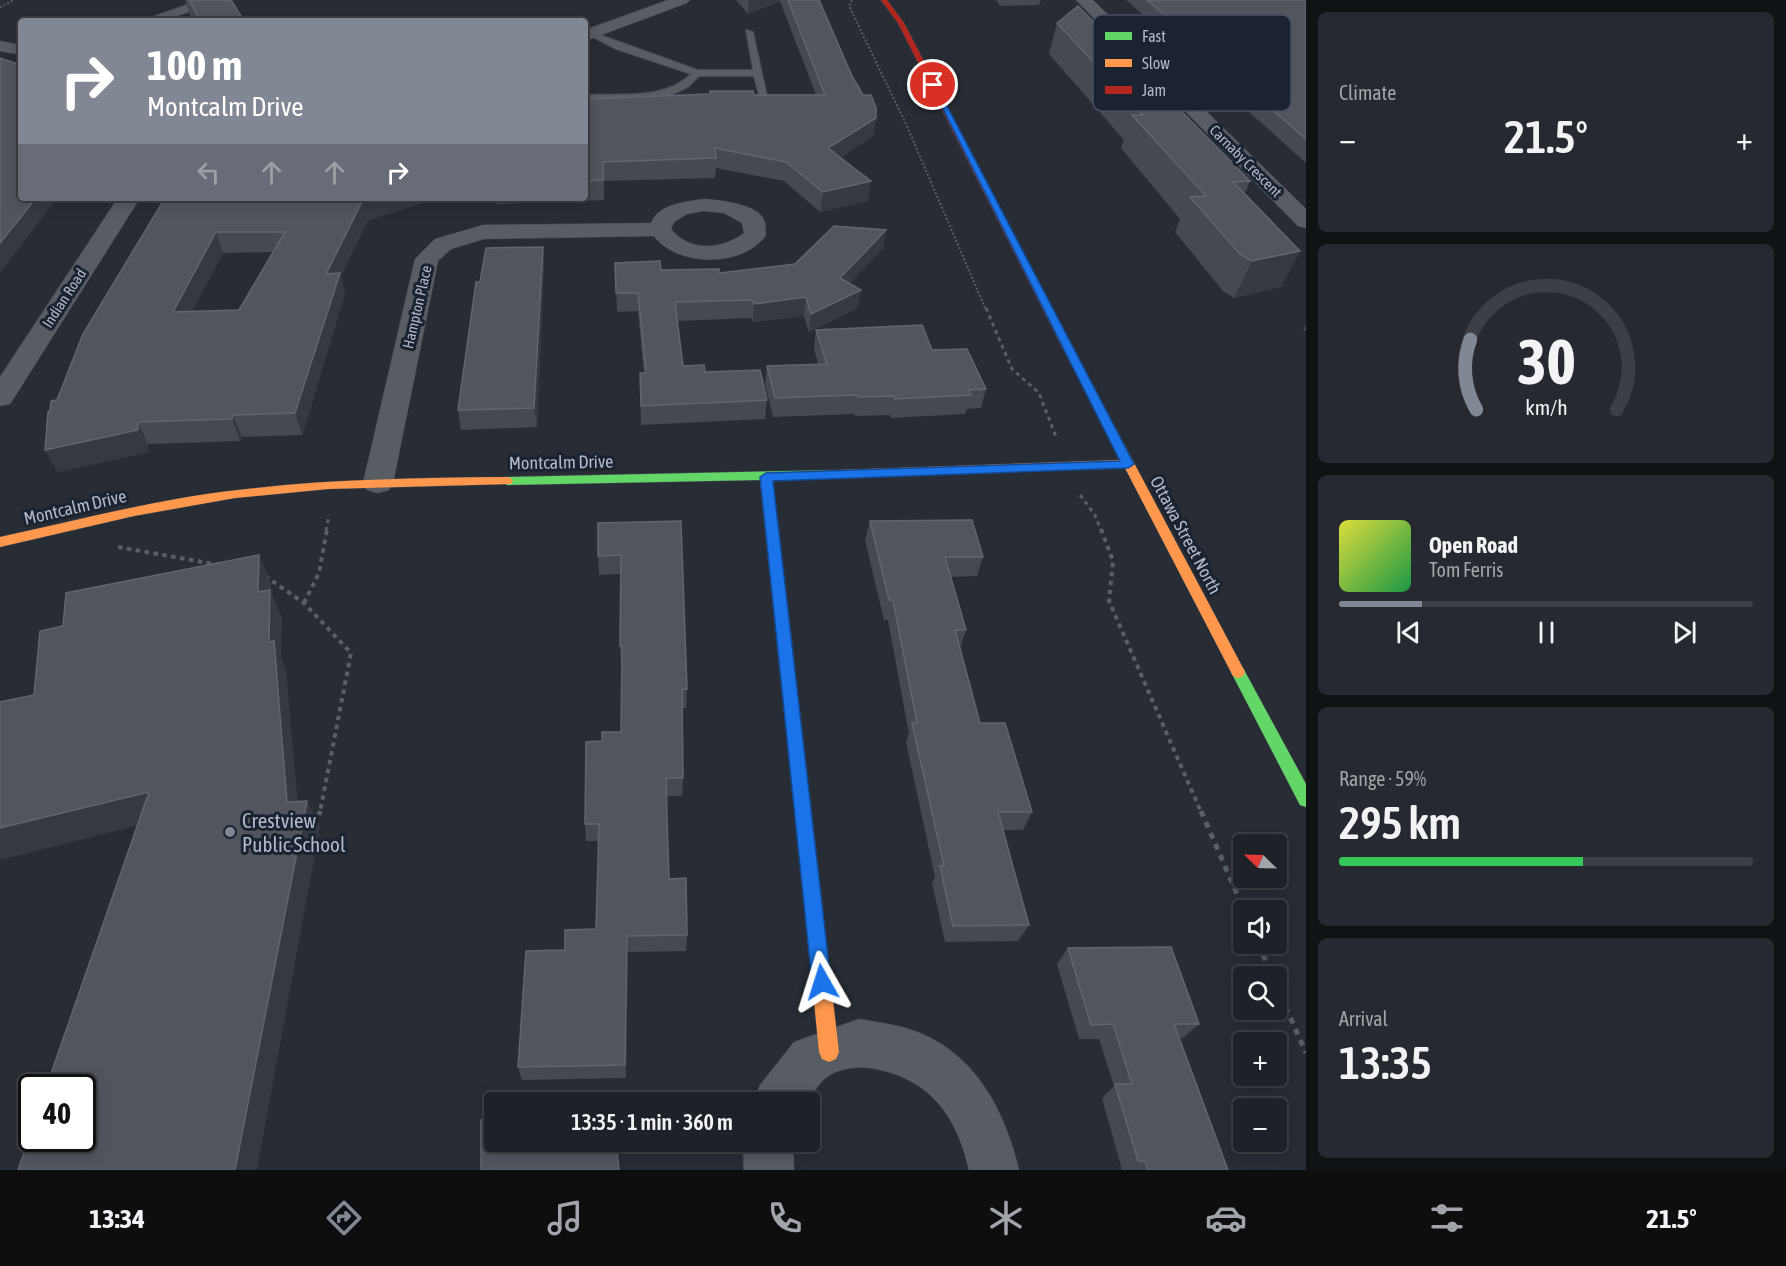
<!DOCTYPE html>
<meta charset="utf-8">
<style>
:root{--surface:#1e2228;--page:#262a30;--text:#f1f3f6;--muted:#a1a4a8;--line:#3c3f45;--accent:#818894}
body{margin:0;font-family:"Asap Condensed",sans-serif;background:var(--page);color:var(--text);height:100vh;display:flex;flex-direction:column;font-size:22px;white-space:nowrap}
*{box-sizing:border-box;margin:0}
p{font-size:20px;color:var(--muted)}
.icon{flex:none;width:33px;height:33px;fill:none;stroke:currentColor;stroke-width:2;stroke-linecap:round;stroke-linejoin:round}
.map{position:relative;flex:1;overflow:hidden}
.panel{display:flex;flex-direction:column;gap:12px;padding:12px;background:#101316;width:480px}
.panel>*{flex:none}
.banner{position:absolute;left:18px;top:18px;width:570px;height:183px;border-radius:6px;box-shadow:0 3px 15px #0003,0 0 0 2px var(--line);background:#818894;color:#fff;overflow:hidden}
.needle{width:39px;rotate:293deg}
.buttons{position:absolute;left:1233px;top:834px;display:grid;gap:12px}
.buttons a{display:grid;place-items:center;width:54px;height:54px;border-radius:6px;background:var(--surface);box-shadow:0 3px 15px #0003,0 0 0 2px var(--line);font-size:30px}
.speed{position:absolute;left:18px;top:1074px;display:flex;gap:12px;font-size:30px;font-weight:700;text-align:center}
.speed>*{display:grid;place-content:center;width:78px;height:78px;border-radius:50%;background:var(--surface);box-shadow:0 3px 15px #0003,0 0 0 2px var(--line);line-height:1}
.speed .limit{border:3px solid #111;border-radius:9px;background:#fff;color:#111}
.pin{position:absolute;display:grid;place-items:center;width:51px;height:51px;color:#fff;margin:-26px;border:3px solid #fff;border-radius:50%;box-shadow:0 2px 6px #0007}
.me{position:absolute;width:66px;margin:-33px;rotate:354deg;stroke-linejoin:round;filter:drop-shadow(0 0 4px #0008)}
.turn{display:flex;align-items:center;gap:21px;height:126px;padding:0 30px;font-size:27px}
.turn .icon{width:78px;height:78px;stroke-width:2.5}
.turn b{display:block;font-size:42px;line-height:51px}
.lanes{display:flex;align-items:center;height:57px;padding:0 30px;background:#0003;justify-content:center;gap:30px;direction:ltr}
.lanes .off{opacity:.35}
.big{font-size:45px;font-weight:600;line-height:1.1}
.panel .tile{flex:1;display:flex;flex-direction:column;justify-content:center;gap:9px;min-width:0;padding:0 21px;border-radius:9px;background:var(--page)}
.panel .dial{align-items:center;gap:0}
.dial svg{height:156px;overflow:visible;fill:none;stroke:var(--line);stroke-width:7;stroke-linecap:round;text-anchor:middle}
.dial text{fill:var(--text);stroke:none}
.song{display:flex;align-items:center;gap:18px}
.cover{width:72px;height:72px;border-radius:9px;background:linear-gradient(135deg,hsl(60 70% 55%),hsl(140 70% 35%))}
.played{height:6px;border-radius:3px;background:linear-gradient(90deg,var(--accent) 20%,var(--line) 20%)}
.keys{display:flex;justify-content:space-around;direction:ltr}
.heat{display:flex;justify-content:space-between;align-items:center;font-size:33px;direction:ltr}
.charge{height:9px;border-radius:4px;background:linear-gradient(90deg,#34c759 59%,var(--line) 0)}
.trip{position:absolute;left:484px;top:1092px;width:336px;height:60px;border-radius:6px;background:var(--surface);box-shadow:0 3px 15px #0003,0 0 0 2px var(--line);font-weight:600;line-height:60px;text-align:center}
.tab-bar{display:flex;height:96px;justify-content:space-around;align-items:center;background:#0c0e10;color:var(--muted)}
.tab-bar .icon{width:42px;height:42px}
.tab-bar .on{color:var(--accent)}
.tab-bar b{font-size:27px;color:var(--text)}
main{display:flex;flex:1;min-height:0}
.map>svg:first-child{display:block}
</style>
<main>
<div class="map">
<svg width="1306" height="1170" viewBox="0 0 1306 1170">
<rect width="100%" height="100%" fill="#282d35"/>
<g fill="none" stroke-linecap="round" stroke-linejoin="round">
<g stroke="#454a52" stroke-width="2">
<g id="lane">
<path d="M201 0H211C195 13 162 21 141 21Z"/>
<path d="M746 30 753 32 769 105 761 103 754 76H699L688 87 669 96 585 101V95C620 93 665 100 691 74L616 49 589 35V31L698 70H753Z"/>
</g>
</g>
<g stroke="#454a52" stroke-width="1">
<g id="street">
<path d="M668 0H690L687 3 585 41V30Z"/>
<path d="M1076 0H1093L1306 209V228L1298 226Z"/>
<path d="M0 41 21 45V55L0 51Z"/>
<path d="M118 198H140L14 398 10 404 0 406V377Z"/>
<path d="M704 199C719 200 758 204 764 220 766 224 765 231 766 235 743 268 677 267 654 236L484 239 451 249 438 261 393 483 389 490 378 493 367 490 363 483 415 259 435 239 483 225 651 223C659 203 686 202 704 199ZM704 211 724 213 742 223 744 233C722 250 689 252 671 229L674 222 687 214Z"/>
<path d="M859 1019C875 1022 893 1024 909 1029 974 1050 1004 1108 1019 1170H969C957 1117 931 1080 876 1069 860 1066 841 1067 827 1077 819 1082 813 1095 807 1102H753L760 1085 794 1042Z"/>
<path d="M743 1142H793L794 1170H744Z"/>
</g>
</g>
<g stroke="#454a52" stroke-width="1">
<g id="fast">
<path d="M839 470 843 471 845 474 843 477 772 479 813 828 811 833 805 835 799 833 797 828 760 480 507 485 501 481 507 477Z"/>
<path d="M1238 666 1243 668 1306 784V807L1300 805 1231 672 1233 668Z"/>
</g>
</g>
<g stroke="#454a52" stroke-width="1">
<g id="slow">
<path d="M1061 332 1066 335 1243 668 1245 672 1243 676 1238 678 1233 676 1125 468 839 478 833 474 839 470 1121 460 1056 335Z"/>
<path d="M507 477 511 478 513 481 511 484 328 489 235 498 134 516 0 547V537C79 520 157 499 238 490 327 479 417 478 507 477Z"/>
<path d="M805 821 811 823 813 828 839 1052 836 1059 829 1062 822 1059 819 1052 797 828 799 823Z"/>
</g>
</g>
<g stroke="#454a52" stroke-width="1">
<path id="jam" d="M881 0H887L904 23 1066 335 1065 337H1057L1056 335 898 23Z"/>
</g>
<g stroke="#595f66" stroke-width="2" stroke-dasharray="2 2" stroke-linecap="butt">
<path d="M852 0 849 6 906 124 986 310"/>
<path d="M0 7 14 0"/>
</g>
<g stroke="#595f66" stroke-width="3" stroke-dasharray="4 4" stroke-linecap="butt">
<path d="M986 308 1012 369 1039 393 1056 437"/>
<path d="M1080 495 1095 515 1101 531"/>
<path d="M326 531 329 515"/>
</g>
<g stroke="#595f66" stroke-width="4" stroke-dasharray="4.5 4.5" stroke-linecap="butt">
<path d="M1101 529 1113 561 1109 601 1201 812"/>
<path d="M118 547 220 565"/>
<path d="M265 576 304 603 351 653 320 812"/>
<path d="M304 603 319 573 327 529"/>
</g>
<g stroke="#595f66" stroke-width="5" stroke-dasharray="6 6" stroke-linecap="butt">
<path d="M1201 811 1244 910"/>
<path d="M319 815 320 811"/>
<path d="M1258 944 1273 976"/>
<path d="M1276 985 1306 1053"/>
</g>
<use href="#lane" fill="#585c63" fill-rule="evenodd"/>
<use href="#street" fill="#585c63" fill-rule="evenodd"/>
<use href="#fast" fill="#63d668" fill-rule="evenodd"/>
<use href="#slow" fill="#ff974d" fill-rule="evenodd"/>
<use href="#jam" fill="#b3261e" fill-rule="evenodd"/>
</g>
<g fill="#454952" fill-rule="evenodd">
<path d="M185 0H231L244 21H192Z"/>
<path d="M736 0H819L852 76 876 118 873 136 840 158 868 201 820 212 784 181 716 168 715 178 604 181V200L497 204 496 198H585V99L754 95H816L780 1 748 14Z"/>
<path d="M996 0H1041L1039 5 1000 6Z"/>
<path d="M1126 0H1306V163L1192 61 1193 59Z"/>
<path d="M1057 23 1250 181 1245 193 1300 251 1281 287 1234 298 1223 291 1175 232 1180 219 1121 148 1124 140 1049 54Z"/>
<path d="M165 198H492L428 201 368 220 341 276 345 294 302 435 242 437 240 441 148 444V452L58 472 45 450 50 411ZM273 252 239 310 192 311 223 253Z"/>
<path d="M886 230 883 248 850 283 861 290 857 308 809 332 804 316 753 322 751 318 677 321 683 366 705 372 767 400 765 419 641 425 640 373H644L638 311 617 312 615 263 661 270 719 273 795 264Z"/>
<path d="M543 247 544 265 537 427 461 430 458 410 480 282Z"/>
<path d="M1306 324V331L1303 330Z"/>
<path d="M816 330 932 350 986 389 981 408 967 409 965 414 891 418 890 415 855 416 854 414 773 417 765 384 767 366 818 364 814 348Z"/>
<path d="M681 521 687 689 686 708H682L683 778 682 796H666L669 879 687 935 686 951 628 952 626 1078 522 1080 518 1067 565 950 596 929 599 841H586L585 824 602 741 621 732 622 665H621L620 646 621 574 599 575 598 556Z"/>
<path d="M870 521 983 557 977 576 950 577 966 630 960 648 980 723 1032 812 1023 830H1003L1029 925 1018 941 945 942 932 883 935 877 906 742 909 734 888 620H884L865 540Z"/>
<path d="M1068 948 1199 1024 1183 1038H1179L1228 1170H1122L1102 1098 1114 1086 1099 1039H1079L1057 964Z"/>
</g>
<g fill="#353941">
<path d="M749 0H780L748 14Z"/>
<path d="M876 118 873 136 825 168 828 148Z"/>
<path d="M871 181 868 201 820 212 823 192Z"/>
<path d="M36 198H57L0 273V243Z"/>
<path d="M370 198H428V201L368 220 341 276 345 294 302 435 295 413 326 274 363 200Z"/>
<path d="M886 230 883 248 838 296 840 278Z"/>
<path d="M216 232 223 253 181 333 173 312Z"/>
<path d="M543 247 544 265 537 427 534 408Z"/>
<path d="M1300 251 1281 287 1234 298 1252 261Z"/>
<path d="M861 290 857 308 809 332 811 314Z"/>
<path d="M806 297 804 316 753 322 754 304Z"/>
<path d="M233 415 242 437 240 441 232 419Z"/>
<path d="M138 422 148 444V452L58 472 45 450Z"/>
<path d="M259 555 271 584V591L282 618 281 659 286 669 300 828 287 802 269 642 258 592Z"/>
<path d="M149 792 167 818 0 860V828Z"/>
<path d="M307 801 320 827 257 1170H235Z"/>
<path d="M627 936 628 952 626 1078 625 1065Z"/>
</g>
<g fill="#51555e" stroke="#60656f" stroke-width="1.5" fill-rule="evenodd">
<path d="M189 0H231L244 21H200Z"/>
<path d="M788 0H819L852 76 863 95H871L876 108V118L828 148 871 181 823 192 786 162 715 148 716 158 603 162V180L585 181V99L710 94V91H753L754 95H825Z"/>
<path d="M1147 0H1306V139L1198 45H1200Z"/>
<path d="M1078 6 1250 181 1233 182 1300 251 1252 261 1240 254 1190 197 1206 196 1132 115H1143L1057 23Z"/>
<path d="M0 58 21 65V198H36L0 243Z"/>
<path d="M165 198H262L261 200 267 198H370L363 200 326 274 340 273 295 413 233 415 232 419 138 422V430L45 450 48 412 50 411 51 401 57 400 83 334ZM216 232H285L239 310 173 312Z"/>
<path d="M834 226 886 230 840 278 861 290 811 314 806 297 754 304 752 300 675 302 683 366 704 365 705 372 760 370 767 400 641 406 640 373H646L638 293H616L615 263 660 261 661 270 719 269V273L795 264Z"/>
<path d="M543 247 534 408 458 410 476 282H480L486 248Z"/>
<path d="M922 325 932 350 967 349 986 389 968 390 971 395 895 399 894 396 858 397 857 395 775 398 767 366 827 364 816 330Z"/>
<path d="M972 520 983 557H945L966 630H955L980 723H1005L1032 812H998L1029 925 953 926 940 866H944L912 723H917L893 600H889L870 521Z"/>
<path d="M681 521 687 689H682L683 778H666L667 818 669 879 686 878 687 935 627 936 625 1065 518 1067 526 951 565 950V930L596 929 599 824H585L586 742 602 741V732H621L622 646H620L621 555 598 556V523Z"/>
<path d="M259 555 258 592 270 590 269 642 274 641 287 802 307 801 235 1170H18L32 1130V1138H82V1088H46L149 792 0 828V702L34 695 40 631 63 626 66 593Z"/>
<path d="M1171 947 1199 1024H1174L1228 1170H1148L1145 1161H1138L1115 1084H1132L1113 1024 1091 1025 1068 948Z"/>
<path d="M495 1119V1142H616L619 1170H481V1120Z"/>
</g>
<path fill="#1a73e8" stroke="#114b97" stroke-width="1.5" d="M930 83 936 85 1134 464 1128 468 773 481 831 982 828 989 822 991 815 989 812 982 760 477 766 473 1120 461Z"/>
<circle fill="#818894" stroke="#1b2330" stroke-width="2" cx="230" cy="832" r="6"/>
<g text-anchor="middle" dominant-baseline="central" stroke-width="6" stroke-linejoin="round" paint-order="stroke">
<g font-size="15" fill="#b1b9c7" stroke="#1b2330">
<text transform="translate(1246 161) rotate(45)">Carnaby Crescent</text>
<text transform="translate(64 298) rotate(-57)">Indian Road</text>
<text transform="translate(417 307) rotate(-77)">Hampton Place</text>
</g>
<g font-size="18" fill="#b1b9c7" stroke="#1b2330">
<text transform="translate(561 462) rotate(-1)">Montcalm Drive</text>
<text transform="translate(75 507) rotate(-13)">Montcalm Drive</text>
<text transform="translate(1186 535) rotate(62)">Ottawa Street North</text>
</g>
<g font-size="21" fill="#b1b9c7" stroke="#1b2330" text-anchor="start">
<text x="242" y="820">Crestview<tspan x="242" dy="24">Public School</tspan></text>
</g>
</g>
<rect x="1093" y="15" width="198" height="96" rx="9" fill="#1b2330" stroke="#48505d" stroke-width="1.5"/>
<rect x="1105" y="32" width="27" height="8" fill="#63d668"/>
<rect x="1105" y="59" width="27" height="8" fill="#ff974d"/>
<rect x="1105" y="86" width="27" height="8" fill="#b3261e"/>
<g font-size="16" fill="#b1b9c7">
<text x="1142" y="42">Fast</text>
<text x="1142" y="69">Slow</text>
<text x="1142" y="96">Jam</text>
</g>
</svg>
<div class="buttons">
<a><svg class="needle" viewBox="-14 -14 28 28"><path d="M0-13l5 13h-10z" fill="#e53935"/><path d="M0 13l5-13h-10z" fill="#a1a4a8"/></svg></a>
<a><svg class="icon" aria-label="sound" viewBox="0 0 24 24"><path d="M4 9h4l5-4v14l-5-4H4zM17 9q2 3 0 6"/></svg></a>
<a><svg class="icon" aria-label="search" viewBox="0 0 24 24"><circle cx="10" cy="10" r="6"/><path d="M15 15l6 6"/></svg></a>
<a>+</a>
<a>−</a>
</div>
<div class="speed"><div class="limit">40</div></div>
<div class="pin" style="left:933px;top:85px;background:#d93025"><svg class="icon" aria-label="arrive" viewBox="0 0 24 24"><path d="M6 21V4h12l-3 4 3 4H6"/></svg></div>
<svg class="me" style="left:822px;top:982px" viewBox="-20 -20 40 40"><path d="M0-17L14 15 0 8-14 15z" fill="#1a73e8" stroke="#fff" stroke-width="4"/></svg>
<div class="trip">13:35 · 1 min · 360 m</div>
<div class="banner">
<div class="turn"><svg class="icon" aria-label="right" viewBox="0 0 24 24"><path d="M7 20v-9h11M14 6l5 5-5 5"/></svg><div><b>100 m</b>Montcalm Drive</div></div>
<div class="lanes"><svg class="icon off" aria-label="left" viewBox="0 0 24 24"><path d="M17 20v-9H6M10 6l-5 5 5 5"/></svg><svg class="icon off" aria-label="ahead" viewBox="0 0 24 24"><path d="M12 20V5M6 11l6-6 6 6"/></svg><svg class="icon off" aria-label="ahead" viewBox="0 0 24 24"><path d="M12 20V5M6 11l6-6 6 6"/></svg><svg class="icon" aria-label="right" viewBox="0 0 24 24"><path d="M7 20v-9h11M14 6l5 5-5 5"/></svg></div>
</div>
</div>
<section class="panel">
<div class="tile"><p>Climate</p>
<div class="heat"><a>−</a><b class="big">21.5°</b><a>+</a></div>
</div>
<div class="tile dial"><svg viewBox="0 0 100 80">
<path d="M14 69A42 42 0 1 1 86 69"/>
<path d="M14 69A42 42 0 0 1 11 33" stroke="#818894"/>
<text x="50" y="56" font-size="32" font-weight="700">30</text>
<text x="50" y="72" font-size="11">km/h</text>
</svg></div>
<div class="tile">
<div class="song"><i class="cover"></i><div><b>Open Road</b><p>Tom Ferris</p></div></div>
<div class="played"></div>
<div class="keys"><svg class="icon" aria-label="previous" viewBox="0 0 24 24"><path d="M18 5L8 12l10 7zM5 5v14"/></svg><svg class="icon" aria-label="pause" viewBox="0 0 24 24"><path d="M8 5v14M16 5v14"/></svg><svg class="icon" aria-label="next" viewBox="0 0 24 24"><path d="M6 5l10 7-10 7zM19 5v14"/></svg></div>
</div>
<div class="tile"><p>Range · 59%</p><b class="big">295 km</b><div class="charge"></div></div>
<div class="tile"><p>Arrival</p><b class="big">13:35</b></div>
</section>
</main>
<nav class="tab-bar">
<b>13:34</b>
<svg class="icon on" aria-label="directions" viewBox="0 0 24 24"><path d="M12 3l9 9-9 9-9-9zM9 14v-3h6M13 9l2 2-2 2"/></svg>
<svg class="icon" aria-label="music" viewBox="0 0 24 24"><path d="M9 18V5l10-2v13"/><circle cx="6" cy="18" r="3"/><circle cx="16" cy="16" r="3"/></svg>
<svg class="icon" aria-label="phone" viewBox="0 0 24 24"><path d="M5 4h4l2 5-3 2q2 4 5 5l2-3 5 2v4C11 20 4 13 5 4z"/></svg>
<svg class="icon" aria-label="climate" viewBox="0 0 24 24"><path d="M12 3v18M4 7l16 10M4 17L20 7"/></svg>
<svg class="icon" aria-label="car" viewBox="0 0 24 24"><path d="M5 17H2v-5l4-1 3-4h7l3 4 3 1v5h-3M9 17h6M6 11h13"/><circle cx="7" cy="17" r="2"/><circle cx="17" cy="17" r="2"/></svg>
<svg class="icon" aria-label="filters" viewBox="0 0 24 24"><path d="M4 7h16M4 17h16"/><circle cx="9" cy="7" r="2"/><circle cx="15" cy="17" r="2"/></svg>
<b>21.5°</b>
</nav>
